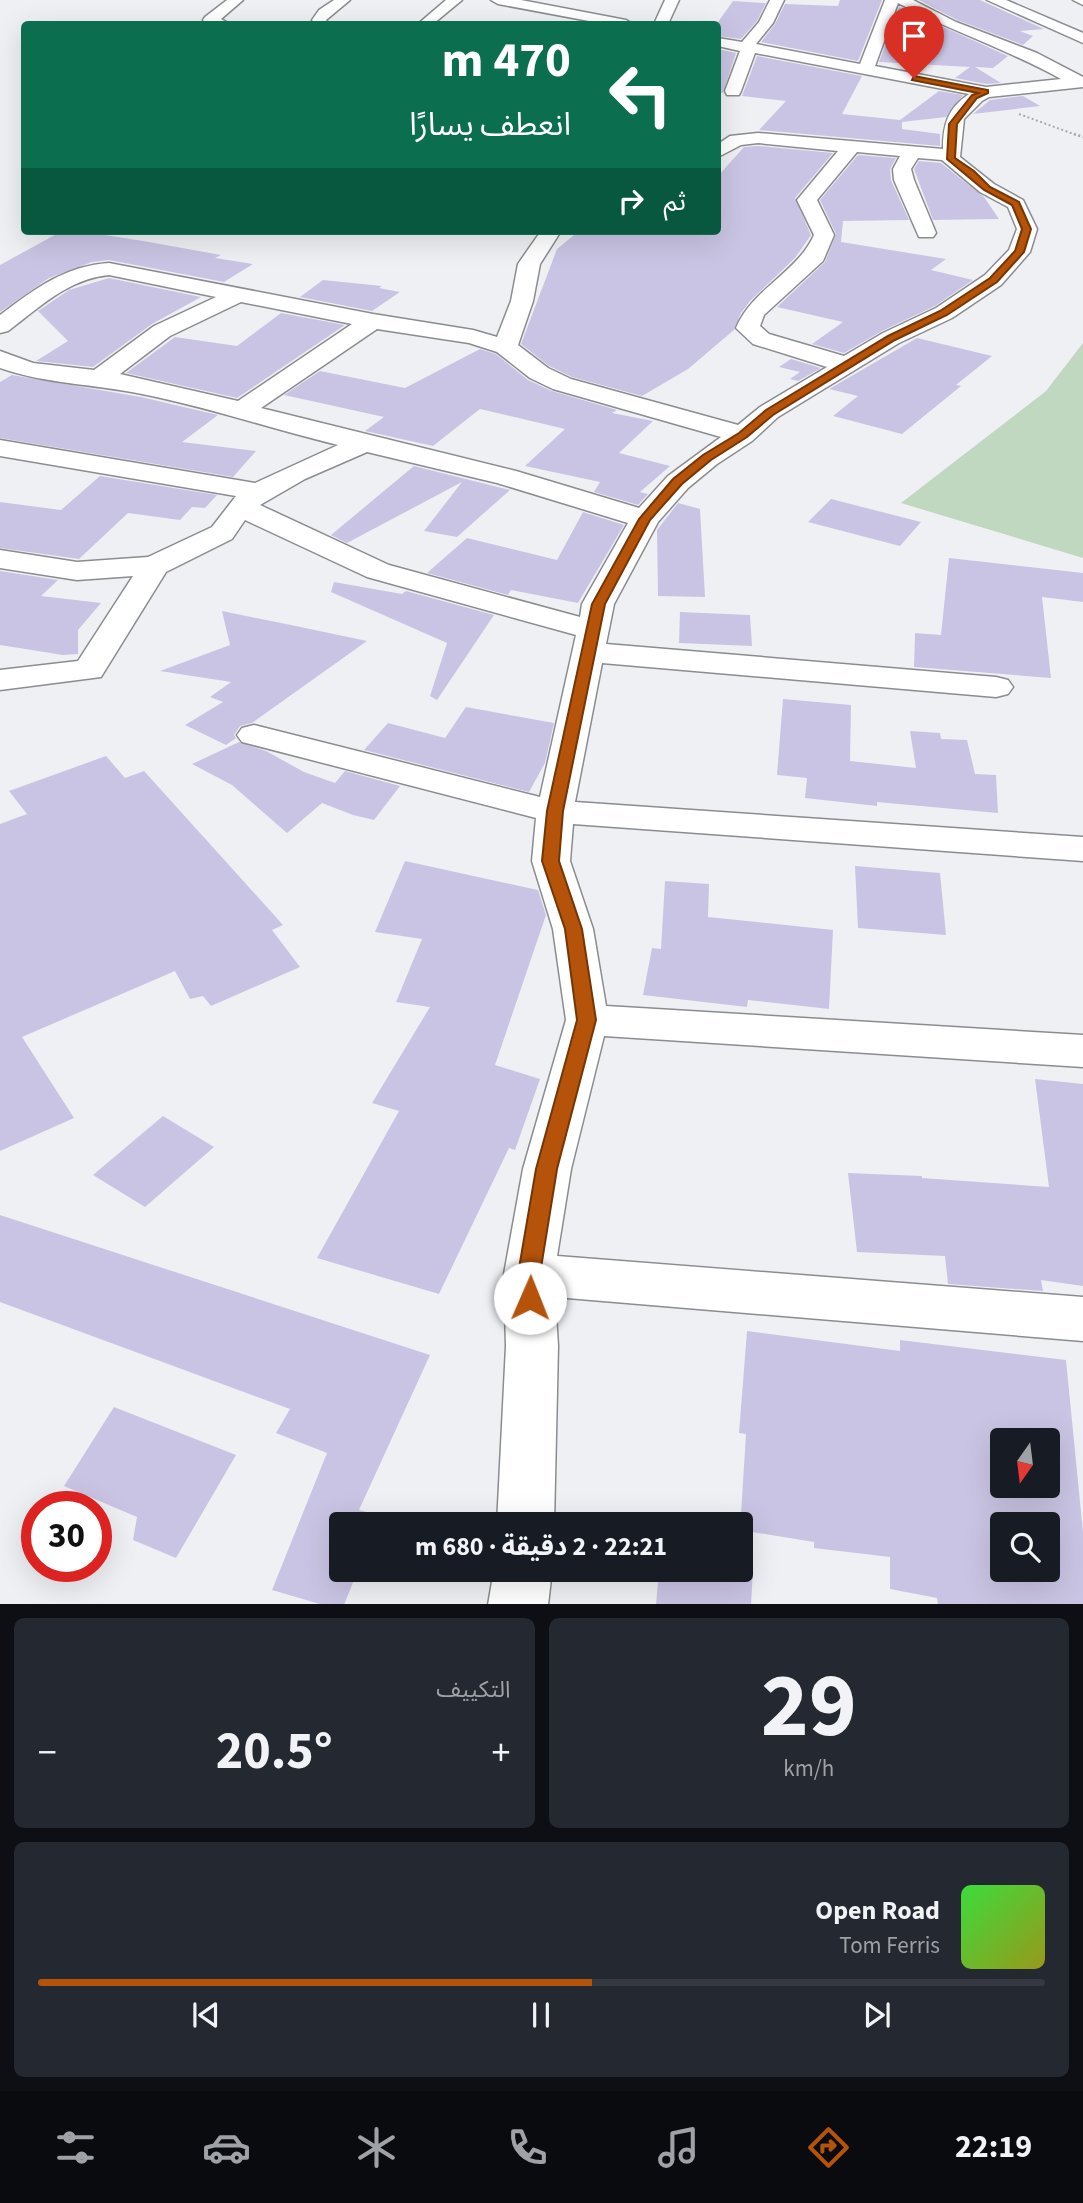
<!DOCTYPE html>
<html lang="ar">
<meta charset="utf-8">
<style>
:root{--surface:#171b24;--page:#242831;--text:#f1f3f6;--muted:#9ea1a6;--line:#363941;--accent:#b45309}
body{margin:0;font-family:"Source Sans 3","Noto Sans Arabic",sans-serif;background:var(--page);color:var(--text);direction:rtl;height:100vh;display:flex;flex-direction:column;font-size:26px;white-space:nowrap}
*{box-sizing:border-box;margin:0}
p{font-size:23px;color:var(--muted)}
.icon{flex:none;width:38px;height:38px;fill:none;stroke:currentColor;stroke-width:2;stroke-linecap:round;stroke-linejoin:round}
.map{position:relative;height:1604px;overflow:hidden;direction:ltr}
.drawer{display:flex;flex-direction:column;gap:14px;padding:14px;background:#0d0f14;flex:1}
.drawer>*{flex:none}
.guide{position:absolute;left:21px;top:21px;width:700px;height:214px;border-radius:7px;box-shadow:0 7px 28px #0002;direction:rtl;background:#0b6e4f;color:#fff;overflow:hidden}
.needle{width:46px;rotate:194deg}
.controls{position:absolute;left:990px;top:1428px;display:grid;gap:14px}
.controls a{display:grid;place-items:center;width:70px;height:70px;border-radius:7px;background:var(--surface);box-shadow:0 7px 28px #0002;font-size:35px}
.speed{position:absolute;left:21px;top:1491px;display:flex;gap:14px;font-size:35px;font-weight:700;text-align:center}
.speed>*{display:grid;place-content:center;width:91px;height:91px;border-radius:50%;background:var(--surface);box-shadow:0 7px 28px #0002;line-height:1}
.speed .limit{border:10px solid #d22;background:#fff;color:#111}
.pin{position:absolute;display:grid;place-items:center;width:60px;height:60px;color:#fff;margin:-72px -30px;border-radius:50% 50% 50% 0;rotate:-45deg;box-shadow:0 0 7px #0007}
.pin .icon{rotate:45deg}
.me{position:absolute;width:77px;margin:-38px;rotate:1deg;stroke-linejoin:round;filter:drop-shadow(0 0 5px #0008)}
.turn{display:flex;align-items:center;gap:24px;height:147px;padding:0 35px;font-size:32px}
.turn .icon{width:91px;height:91px;stroke-width:2.5}
.turn b{display:block;font-size:49px;line-height:60px}
.then{display:flex;align-items:center;height:66px;padding:0 35px;background:#0003;gap:14px;font-size:26px}
.big{font-size:52px;font-weight:700;line-height:1.1}
.drawer .card{flex:1;display:flex;flex-direction:column;justify-content:center;gap:10px;min-width:0;padding:0 24px;border-radius:10px;background:var(--page)}
.drawer .dial{align-items:center;gap:0}
.dial b{font-size:91px;line-height:1}
.song{display:flex;align-items:center;gap:21px}
.cover{width:84px;height:84px;border-radius:10px;background:linear-gradient(135deg,hsl(120 70% 55%),hsl(60 70% 35%))}
.played{height:7px;border-radius:4px;background:linear-gradient(90deg,var(--accent) 55%,var(--line) 55%)}
.keys{display:flex;justify-content:space-around;direction:ltr}
.heat{display:flex;justify-content:space-between;align-items:center;font-size:38px;direction:ltr}
.drawer .tiles{flex:1;display:grid;gap:14px;grid-template-columns:1fr 1fr}
.card:last-child{grid-column:span 2}
.trip{position:absolute;left:329px;top:1512px;width:424px;height:70px;border-radius:7px;background:var(--surface);box-shadow:0 7px 28px #0002;font-weight:700;line-height:70px;text-align:center;direction:rtl}
.tabs{display:flex;height:112px;justify-content:space-around;align-items:center;background:#090b0e;color:var(--muted)}
.tabs .icon{width:49px;height:49px}
.tabs .active{color:var(--accent)}
.tabs b{font-size:32px;color:var(--text)}
.map>svg:first-child{display:block}
</style>
<div class="map">
<svg width="1083" height="1605" viewBox="0 0 1083 1605">
<rect width="100%" height="100%" fill="#eff0f4"/>
<path fill="#c0d7c0" d="M1083 343V558L901 503 1046 391Z"/>
<g fill="#cac4e4" fill-rule="evenodd">
<path d="M840 0H882L858 61 761 42 775 24 785 4 838 6Z"/>
<path d="M919 0H980L1044 29 1020 31 1033 36 1023 45 957 20Z"/>
<path d="M733 1 766 3 757 21 741 39 718 36V22Z"/>
<path d="M899 7 1008 56 993 68 975 67 1001 83 986 84 955 78 970 67 879 62Z"/>
<path d="M718 49 736 53 723 93H718Z"/>
<path d="M757 56 862 76 842 114 900 120 939 91 963 95 946 117 902 122V129L940 134V146L759 130 786 101 742 96Z"/>
<path d="M1023 96 1040 106 973 114 990 100Z"/>
<path d="M758 146 833 153 795 198 811 235 795 258 750 301 741 313 734 330 688 369 642 396 572 377 549 366 521 344 557 249 579 231H718V176L744 147Z"/>
<path d="M858 155 896 158 890 169 891 180 909 220 843 221 841 242 946 259 931 270 973 280 935 306 882 331 844 353 812 344 843 322 777 307 825 262 836 234 820 200Z"/>
<path d="M919 161 941 163 984 197 999 219 933 220 914 169Z"/>
<path d="M62 231H80L149 242 221 255 215 258 253 264 224 282 109 260 92 262 49 278 0 312V265Z"/>
<path d="M109 278 201 297 152 324 93 367 36 361 68 341 38 311 69 290Z"/>
<path d="M323 280 382 286 379 288 400 292 372 311 300 297Z"/>
<path d="M281 313 345 325 237 398 126 373 175 337 237 346Z"/>
<path d="M917 338 992 356 956 385 961 386 902 434 833 416 858 396 829 389Z"/>
<path d="M480 349 496 354 528 380 552 391 617 410 612 413 653 421 619 453 670 466 640 492 648 494 638 505 594 492 600 482 525 466 565 429 480 409 433 446 365 431 384 417 284 395 320 371 405 388Z"/>
<path d="M791 359 821 368 798 381 790 379 800 372 779 367Z"/>
<path d="M12 375 141 397 218 415 182 442 256 451 233 477 0 438V382Z"/>
<path d="M414 466 510 490 457 537 424 531 462 482 347 543 331 535Z"/>
<path d="M100 476 217 495 205 508 192 507 180 520 128 513 79 559 0 548V502L61 510Z"/>
<path d="M831 499 921 522 900 546 808 522Z"/>
<path d="M678 503 700 509 705 597 658 596 657 530Z"/>
<path d="M583 512 624 525 578 603 511 590 508 595 427 573 467 538 557 560Z"/>
<path d="M949 558 1083 573V602L1042 597 1051 678 914 667 915 633 941 635Z"/>
<path d="M0 571 58 580 41 596 101 603 78 630V654L63 655 0 645Z"/>
<path d="M334 582 402 594 406 591 494 615 437 700 430 696 447 643 331 592Z"/>
<path d="M222 611 291 625 367 641 252 723 240 726 234 735 236 738 226 745 185 725 223 702 210 697 231 682 160 671 230 645Z"/>
<path d="M680 612 750 615 752 646 679 643Z"/>
<path d="M783 699 851 705 850 761 916 768 910 731 940 733 941 739 967 740 975 774 996 775 998 813 877 802V806L805 798 807 778 777 775Z"/>
<path d="M466 707 554 723 545 763 529 792 364 750 388 723 445 738Z"/>
<path d="M239 742 266 751 304 772 335 783 345 771 400 786 374 820 353 815 322 803 287 833 232 785 192 764Z"/>
<path d="M106 756 125 778 144 771 283 925 272 930 300 967 211 1006 203 996 190 999 175 971 22 1037 74 1118 0 1151V824L27 814 9 791Z"/>
<path d="M405 861 538 890 546 915 495 1065 540 1079 515 1150 509 1148 439 1294 317 1258 399 1111 372 1103 430 1007 396 1002 422 939 375 932Z"/>
<path d="M855 866 940 873 946 935 858 928Z"/>
<path d="M665 881 709 884 708 917 833 930 829 1009 748 1000 747 1007 643 995 652 948 661 949Z"/>
<path d="M1035 1079 1083 1084V1286L1041 1280 1043 1291 948 1284 945 1256 857 1252 848 1173 922 1176V1178L1049 1187Z"/>
<path d="M163 1116 214 1147 145 1207 93 1175Z"/>
<path d="M0 1215 430 1355 359 1510 380 1516 377 1524H341V1570H358L344 1605H323L272 1590 327 1453 276 1433 290 1409 0 1302Z"/>
<path d="M747 1331 900 1351V1340L1066 1360 1083 1532V1605H938L937 1598 890 1589V1557L814 1548V1542L740 1530 746 1434 739 1433ZM1003 1440H1048V1486H1003ZM1003 1524H1048V1570H1003Z"/>
<path d="M114 1407 236 1455 176 1558 133 1540 137 1517 64 1486Z"/>
<path d="M659 1570H753L751 1605H656Z"/>
</g>
<g fill="none" stroke-linecap="round" stroke-linejoin="round">
<g stroke="#8b8c90" stroke-width="3">
<g id="minor">
<path d="M227 0H243L221 19 230 24 205 23 203 20 205 17Z"/>
<path d="M334 0H350L326 20 329 24H315L312 20 319 10Z"/>
<path d="M446 0H462L433 24H418Z"/>
<path d="M491 0H521L626 20 633 24H605L498 4Z"/>
<path d="M665 0H679L668 24H654Z"/>
<path d="M770 0H784L773 23 756 44 860 64 885 0H913L956 22 1037 53 1083 77V87L989 97 982 101 964 119 960 157 994 184 1023 200 1037 229 1030 252 1001 285 952 318 899 343 778 417 752 441 717 464 688 488 658 522 614 604 606 644 996 677 1008 680 1013 687 1008 694 996 697 602 663 575 802 1083 837V861L573 824 570 861 593 929 606 1006 1083 1035V1067L604 1036 571 1169 557 1256 1083 1297V1341L555 1297 558 1346 554 1524H497L506 1346 504 1274 523 1169 566 1020 553 929 532 861 536 818 242 742 237 735 242 728 254 725 540 797 576 635 367 577 245 520 232 539 166 572 101 677 0 690V670L78 661 133 576 77 580 0 568V550L77 562 148 557 212 527 236 496 0 456V440L255 483 338 445C272 429 208 407 142 394 95 384 45 384 0 368V351L33 363 94 370 154 326 216 297 109 275C68 279 40 307 8 331L0 333V315C35 289 64 266 109 263L373 314 473 330 497 337 511 301 518 264 541 231H561L540 264 533 301 518 345 548 368 571 379 738 425 760 407 827 367 753 344 736 328C752 289 797 273 814 235L797 200 838 151 758 143 741 145 718 157V144L730 136 758 133 943 149C943 124 948 108 969 94L755 53 741 91 739 95H727L725 91 740 51 718 46V38L742 42 759 22ZM898 3C951 31 1009 50 1061 79L986 87 875 66ZM857 152 900 156 893 169 894 180 919 237H933L936 233 914 180 911 169 918 158 942 160 980 192 1008 207 1017 229 1009 250 985 275 936 308 883 333 844 356 769 334 760 326 764 315 823 261 834 235 817 200ZM241 302 352 324 238 401 120 374 170 336ZM377 329 469 343 497 352 530 378 553 389 721 437 668 476 639 508 516 471 261 408ZM367 452 497 483 628 523 582 604 580 617 389 565 260 505 305 479Z"/>
<path d="M987 0H1006L1083 33V43Z"/>
<path d="M1073 0H1083V5Z"/>
<path d="M494 1570H552L548 1605H488Z"/>
</g>
</g>
<path stroke="#a9aaad" stroke-width="2" stroke-dasharray="2 2.5" stroke-linecap="butt" d="M1019 114 1079 136"/>
<path stroke="#a9aaad" stroke-width="2.5" stroke-dasharray="2 2.5" stroke-linecap="butt" d="M1074 134 1083 137"/>
<use href="#minor" fill="#fff" fill-rule="evenodd"/>
</g>
<path fill="#b45309" stroke="#753606" stroke-width="2" d="M914 76 988 90V93L977 98 957 124 955 158 974 171 990 187 1019 202 1031 229 1024 252 997 282 947 315 895 340 773 415 747 437 711 460 682 484 650 520 605 604 563 811 559 861 582 929 596 1020 557 1169 540 1274 541 1298 538 1304 530 1307 522 1304 519 1298 518 1274 536 1169 577 1020 565 929 542 861 547 811 592 604 639 519 673 479 703 455 739 433 766 410 888 336 940 311 990 278 1015 251 1022 229 1012 205 984 190 947 159 949 124 972 95 978 93 912 80Z"/>
</svg>
<div class="controls">
<a><svg class="needle" viewBox="-14 -14 28 28"><path d="M0-13l5 13h-10z" fill="#e53935"/><path d="M0 13l5-13h-10z" fill="#9ea1a6"/></svg></a>
<a><svg class="icon" aria-label="search" viewBox="0 0 24 24"><circle cx="10" cy="10" r="6"/><path d="M15 15l6 6"/></svg></a>
</div>
<div class="speed"><div class="limit">30</div></div>
<div class="pin" style="left:914px;top:78px;background:#d93025"><svg class="icon" aria-label="arrive" viewBox="0 0 24 24"><path d="M6 21V4h12l-3 4 3 4H6"/></svg></div>
<svg class="me" style="left:530px;top:1298px" viewBox="-20 -20 40 40"><circle r="19" fill="#fff"/><path d="M0-13L10 11 0 6-10 11z" fill="#b45309"/></svg>
<div class="trip">22:21 · 2 دقيقة · 680 m</div>
<div class="guide">
<div class="turn"><svg class="icon" aria-label="left" viewBox="0 0 24 24"><path d="M17 20v-9H6M10 6l-5 5 5 5"/></svg><div><b>470 m</b>انعطف يسارًا</div></div>
<div class="then">ثم<svg class="icon" aria-label="right" viewBox="0 0 24 24"><path d="M7 20v-9h11M14 6l5 5-5 5"/></svg></div>
</div>
</div>
<section class="drawer">
<div class="tiles">
<div class="card dial"><b>29</b><p>km/h</p></div>
<div class="card"><p>التكييف</p>
<div class="heat"><a>−</a><b class="big">20.5°</b><a>+</a></div>
</div>
<div class="card">
<div class="song"><i class="cover"></i><div><b>Open Road</b><p>Tom Ferris</p></div></div>
<div class="played"></div>
<div class="keys"><svg class="icon" aria-label="previous" viewBox="0 0 24 24"><path d="M18 5L8 12l10 7zM5 5v14"/></svg><svg class="icon" aria-label="pause" viewBox="0 0 24 24"><path d="M8 5v14M16 5v14"/></svg><svg class="icon" aria-label="next" viewBox="0 0 24 24"><path d="M6 5l10 7-10 7zM19 5v14"/></svg></div>
</div>
</div>
</section>
<nav class="tabs">
<b>22:19</b>
<svg class="icon active" aria-label="directions" viewBox="0 0 24 24"><path d="M12 3l9 9-9 9-9-9zM9 14v-3h6M13 9l2 2-2 2"/></svg>
<svg class="icon" aria-label="music" viewBox="0 0 24 24"><path d="M9 18V5l10-2v13"/><circle cx="6" cy="18" r="3"/><circle cx="16" cy="16" r="3"/></svg>
<svg class="icon" aria-label="phone" viewBox="0 0 24 24"><path d="M5 4h4l2 5-3 2q2 4 5 5l2-3 5 2v4C11 20 4 13 5 4z"/></svg>
<svg class="icon" aria-label="climate" viewBox="0 0 24 24"><path d="M12 3v18M4 7l16 10M4 17L20 7"/></svg>
<svg class="icon" aria-label="car" viewBox="0 0 24 24"><path d="M5 17H2v-5l4-1 3-4h7l3 4 3 1v5h-3M9 17h6M6 11h13"/><circle cx="7" cy="17" r="2"/><circle cx="17" cy="17" r="2"/></svg>
<svg class="icon" aria-label="filters" viewBox="0 0 24 24"><path d="M4 7h16M4 17h16"/><circle cx="9" cy="7" r="2"/><circle cx="15" cy="17" r="2"/></svg>
</nav>
